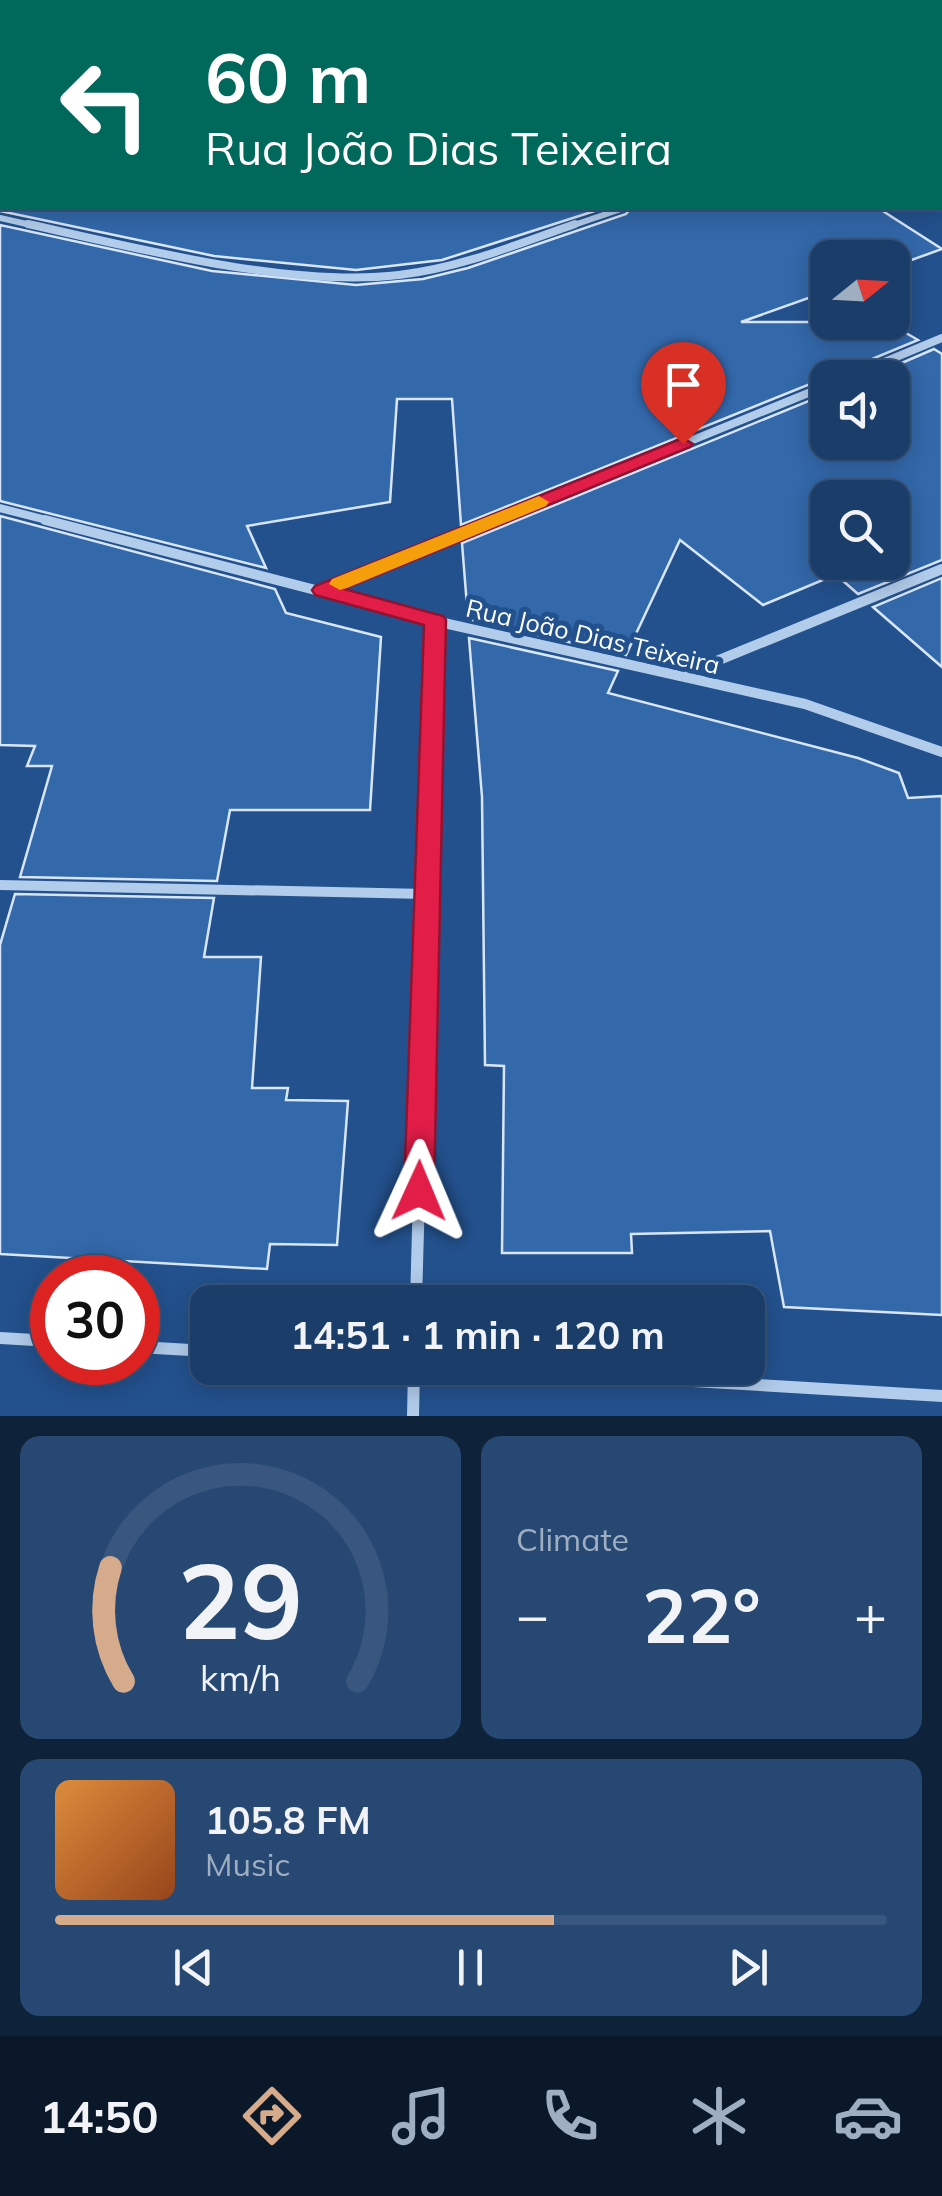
<!DOCTYPE html>
<meta charset="utf-8">
<style>
:root{--surface:#1a3d6a;--page:#274872;--text:#f1f3f6;--muted:#9faec1;--line:#38567e;--accent:#d6ab8b}
body{margin:0;font-family:Mulish,sans-serif;background:var(--page);color:var(--text);height:100vh;display:flex;flex-direction:column;font-size:38px;white-space:nowrap}
*{box-sizing:border-box;margin:0}
p{font-size:32px;color:var(--muted)}
.icon{flex:none;width:55px;height:55px;fill:none;stroke:currentColor;stroke-width:2;stroke-linecap:round;stroke-linejoin:round}
.map{position:relative;height:1416px;overflow:hidden}
.details{display:flex;flex-direction:column;gap:20px;padding:20px;background:#0e223a;flex:1}
.details>*{flex:none}
.banner{position:absolute;left:0px;top:0px;width:942px;height:210px;box-shadow:0 5px 25px #0003,0 0 0 2px var(--line);background:#00695c;color:#fff;overflow:hidden}
.needle{width:65px;rotate:72deg}
.buttons{position:absolute;left:810px;top:240px;display:grid;gap:20px}
.buttons a{display:grid;place-items:center;width:100px;height:100px;border-radius:20px;background:var(--surface);box-shadow:0 5px 25px #0003,0 0 0 2px var(--line);font-size:50px}
.speed{position:absolute;left:30px;top:1255px;display:flex;gap:20px;font-size:50px;font-weight:700;text-align:center}
.speed>*{display:grid;place-content:center;width:130px;height:130px;border-radius:50%;background:var(--surface);box-shadow:0 5px 25px #0003,0 0 0 2px var(--line);line-height:1}
.speed .limit{border:15px solid #d22;background:#fff;color:#111}
.pin{position:absolute;display:grid;place-items:center;width:85px;height:85px;color:#fff;margin:-102px -42px;border-radius:50% 50% 50% 0;rotate:-45deg;box-shadow:0 0 10px #0007}
.pin .icon{rotate:45deg}
.me{position:absolute;width:110px;margin:-55px;rotate:1deg;stroke-linejoin:round;filter:drop-shadow(0 0 8px #0008)}
.turn{display:flex;align-items:center;gap:35px;height:210px;padding:0 40px;font-size:45px}
.turn .icon{width:130px;height:130px;stroke-width:2.5}
.turn b{display:block;font-size:70px;line-height:85px}
.big{font-size:75px;font-weight:700;line-height:1.1}
.details .card{flex:1;display:flex;flex-direction:column;justify-content:center;gap:15px;min-width:0;padding:0 35px;border-radius:20px;background:var(--page)}
.details .dial{align-items:center;gap:0}
.dial svg{height:260px;overflow:visible;fill:none;stroke:var(--line);stroke-width:7;stroke-linecap:round;text-anchor:middle}
.dial text{fill:var(--text);stroke:none}
.song{display:flex;align-items:center;gap:30px}
.cover{width:120px;height:120px;border-radius:15px;background:linear-gradient(135deg,hsl(30 70% 55%),hsl(20 70% 35%))}
.played{height:10px;border-radius:5px;background:linear-gradient(90deg,var(--accent) 60%,var(--line) 60%)}
.keys{display:flex;justify-content:space-around;direction:ltr}
.heat{display:flex;justify-content:space-between;align-items:center;font-size:55px;direction:ltr}
.details .tiles{flex:1;display:grid;gap:20px;grid-template-columns:1fr 1fr}
.card:last-child{grid-column:span 2}
.trip{position:absolute;left:190px;top:1285px;width:575px;height:100px;border-radius:20px;background:var(--surface);box-shadow:0 5px 25px #0003,0 0 0 2px var(--line);font-weight:700;line-height:100px;text-align:center}
.tab-bar{display:flex;height:160px;justify-content:space-around;align-items:center;background:#0a182a;color:var(--muted)}
.tab-bar .icon{width:70px;height:70px}
.tab-bar .current{color:var(--accent)}
.tab-bar b{font-size:45px;color:var(--text)}
.map>svg:first-child{display:block}
</style>
<div class="map">
<svg width="942" height="1416" viewBox="0 0 942 1416">
<rect width="100%" height="100%" fill="#23518d"/>
<g fill="#3368aa" stroke="#d7e6f8" stroke-width="2.5" fill-rule="evenodd">
<path d="M0 208H604L442 260 356 270 214 256 0 211Z"/>
<path d="M631 208H878L942 249 892 267V258H828V291L741 322H887L918 340 843 371 839 378H825L461 525 452 399H397L390 502 247 526 266 568 0 501V225L212 271 356 285 423 279 468 268 626 214Z"/>
<path d="M934 349 942 354V560L858 594 826 566 830 577 763 605 680 540 626 655 468 619 462 543 828 393V442H892V378H867ZM828 498H892V562H828Z"/>
<path d="M0 516 275 589 286 613 381 637 370 810H230L217 881 20 877 52 766H27L35 746 0 745Z"/>
<path d="M942 578V667L873 607Z"/>
<path d="M469 638 618 671 608 693 858 758 899 773 908 798 942 796V1315L784 1307 770 1231 631 1234 632 1253H502L504 1066 485 1065 482 797Z"/>
<path d="M15 894 214 898 204 957H261L252 1088H288L286 1100 348 1101 337 1245 270 1244 267 1269 0 1254V945Z"/>
</g>
<g fill="none" stroke-linecap="round" stroke-linejoin="round">
<g stroke="#b2cceb" stroke-width="6">
<path d="M507 2 514 0"/>
<path d="M0 218 40 227"/>
<path d="M568 227 624 208"/>
</g>
<g stroke="#b2cceb" stroke-width="8">
<path d="M28 224C136 248 290 288 399 275 460 268 518 244 575 224"/>
<path d="M846 378 942 338"/>
<path d="M0 508 54 522"/>
<path d="M491 522 828 385"/>
</g>
<g stroke="#b2cceb" stroke-width="10">
<path d="M45 520 435 621 805 704 942 752"/>
<path d="M324 590 497 520"/>
<path d="M680 676 942 569"/>
<path d="M0 885 426 894"/>
<path d="M427 909 435 621"/>
</g>
<g stroke="#b2cceb" stroke-width="12">
<path d="M416 1302 427 907"/>
<path d="M0 1338 52 1341"/>
<path d="M138 1347 208 1351"/>
<path d="M474 1368 942 1396"/>
<path d="M413 1416 414 1368"/>
</g>
<path fill="#b2cceb" fill-rule="evenodd" d="M2 46V53L0 54V47Z"/>
</g>
<path fill="#e11d48" stroke="#92132f" stroke-width="2.5" d="M683 438 693 444 690 447 344 589 443 616 446 620 434 1191 430 1201 419 1205 408 1201 404 1191 424 625 315 595 312 590 315 586Z"/>
<path fill="#f59e0b" d="M539 496 549 502 546 506 347 588 340 590 329 584 332 579Z"/>
<g text-anchor="middle" dominant-baseline="central" stroke-width="10" stroke-linejoin="round" paint-order="stroke">
<g font-size="25" fill="#fff" stroke="#23518d">
<text transform="translate(593 636) rotate(13)">Rua João Dias Teixeira</text>
</g>
</g>
</svg>
<div class="buttons">
<a><svg class="needle" viewBox="-14 -14 28 28"><path d="M0-13l5 13h-10z" fill="#e53935"/><path d="M0 13l5-13h-10z" fill="#9faec1"/></svg></a>
<a><svg class="icon" aria-label="sound" viewBox="0 0 24 24"><path d="M4 9h4l5-4v14l-5-4H4zM17 9q2 3 0 6"/></svg></a>
<a><svg class="icon" aria-label="search" viewBox="0 0 24 24"><circle cx="10" cy="10" r="6"/><path d="M15 15l6 6"/></svg></a>
</div>
<div class="speed"><div class="limit">30</div></div>
<div class="pin" style="left:683px;top:444px;background:#d93025"><svg class="icon" aria-label="arrive" viewBox="0 0 24 24"><path d="M6 21V4h12l-3 4 3 4H6"/></svg></div>
<svg class="me" style="left:419px;top:1191px" viewBox="-20 -20 40 40"><path d="M0-17L14 15 0 8-14 15z" fill="#e11d48" stroke="#fff" stroke-width="4"/></svg>
<div class="trip">14:51 · 1 min · 120 m</div>
<div class="banner">
<div class="turn"><svg class="icon" aria-label="left" viewBox="0 0 24 24"><path d="M17 20v-9H6M10 6l-5 5 5 5"/></svg><div><b>60 m</b>Rua João Dias Teixeira</div></div>
</div>
</div>
<section class="details">
<div class="tiles">
<div class="card dial"><svg viewBox="0 0 100 80">
<path d="M14 69A42 42 0 1 1 86 69"/>
<path d="M14 69A42 42 0 0 1 10 34" stroke="#d6ab8b"/>
<text x="50" y="56" font-size="32" font-weight="700">29</text>
<text x="50" y="72" font-size="11">km/h</text>
</svg></div>
<div class="card"><p>Climate</p>
<div class="heat"><a>−</a><b class="big">22°</b><a>+</a></div>
</div>
<div class="card">
<div class="song"><i class="cover"></i><div><b>105.8 FM</b><p>Music</p></div></div>
<div class="played"></div>
<div class="keys"><svg class="icon" aria-label="previous" viewBox="0 0 24 24"><path d="M18 5L8 12l10 7zM5 5v14"/></svg><svg class="icon" aria-label="pause" viewBox="0 0 24 24"><path d="M8 5v14M16 5v14"/></svg><svg class="icon" aria-label="next" viewBox="0 0 24 24"><path d="M6 5l10 7-10 7zM19 5v14"/></svg></div>
</div>
</div>
</section>
<nav class="tab-bar">
<b>14:50</b>
<svg class="icon current" aria-label="directions" viewBox="0 0 24 24"><path d="M12 3l9 9-9 9-9-9zM9 14v-3h6M13 9l2 2-2 2"/></svg>
<svg class="icon" aria-label="music" viewBox="0 0 24 24"><path d="M9 18V5l10-2v13"/><circle cx="6" cy="18" r="3"/><circle cx="16" cy="16" r="3"/></svg>
<svg class="icon" aria-label="phone" viewBox="0 0 24 24"><path d="M5 4h4l2 5-3 2q2 4 5 5l2-3 5 2v4C11 20 4 13 5 4z"/></svg>
<svg class="icon" aria-label="climate" viewBox="0 0 24 24"><path d="M12 3v18M4 7l16 10M4 17L20 7"/></svg>
<svg class="icon" aria-label="car" viewBox="0 0 24 24"><path d="M5 17H2v-5l4-1 3-4h7l3 4 3 1v5h-3M9 17h6M6 11h13"/><circle cx="7" cy="17" r="2"/><circle cx="17" cy="17" r="2"/></svg>
</nav>
